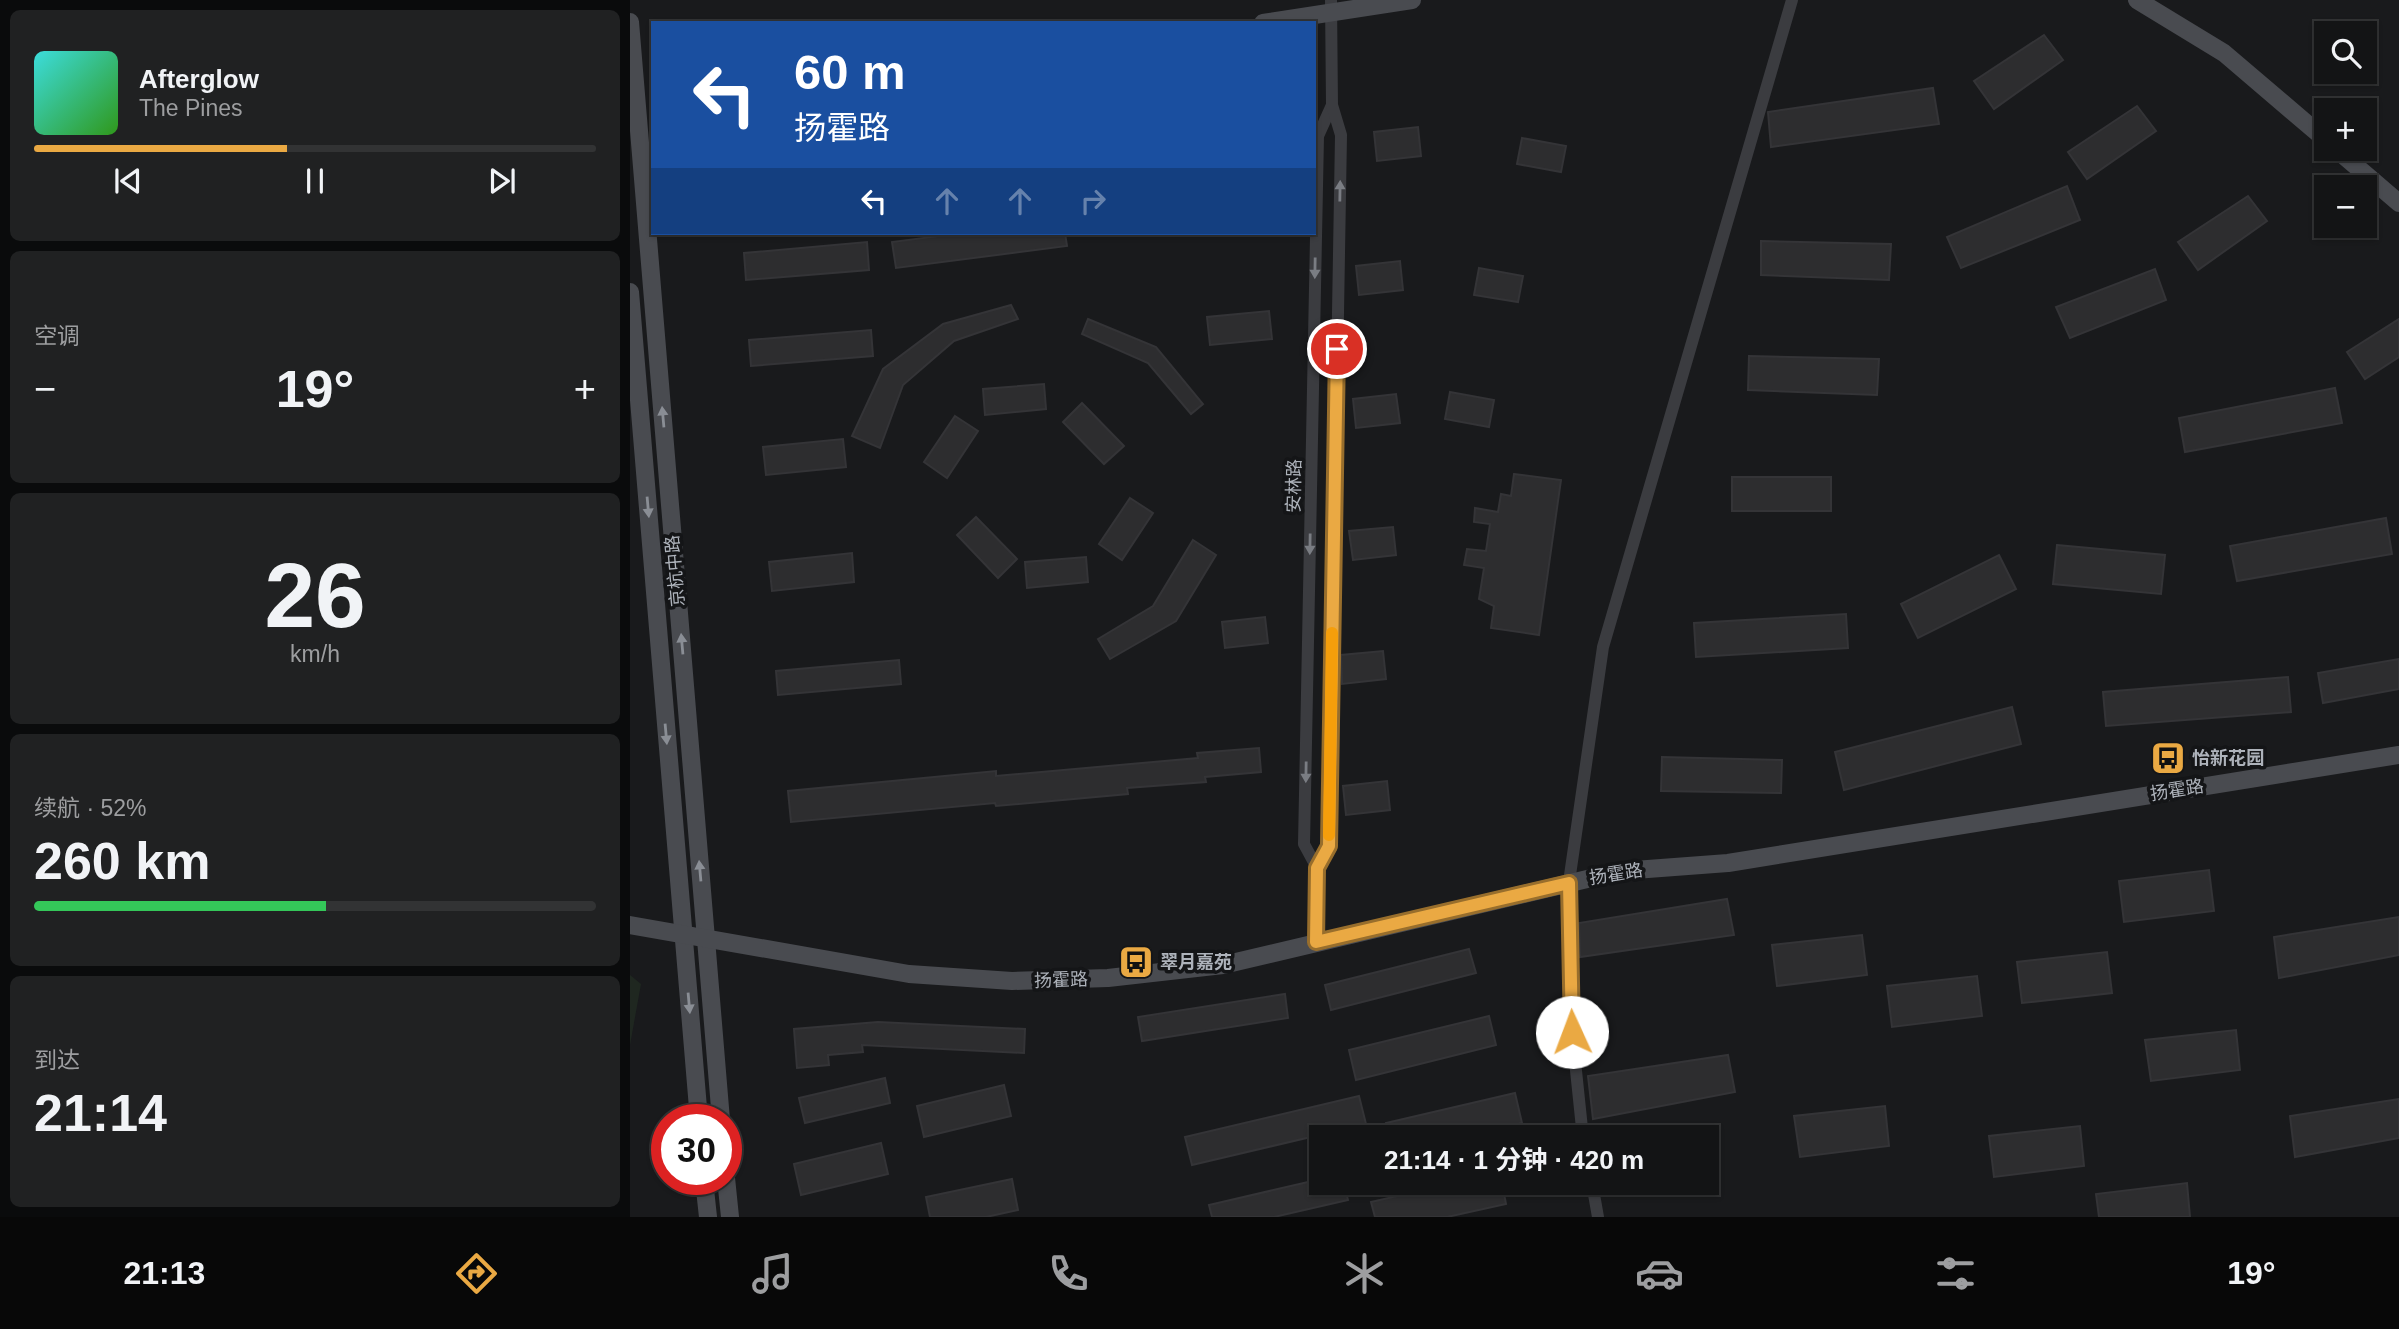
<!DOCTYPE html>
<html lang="zh">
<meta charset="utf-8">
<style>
:root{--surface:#131415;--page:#202122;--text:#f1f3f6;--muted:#9d9ea0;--line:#323334;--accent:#eaa943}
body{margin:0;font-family:Arial,"Noto Sans SC",sans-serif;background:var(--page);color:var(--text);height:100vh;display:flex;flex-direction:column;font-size:26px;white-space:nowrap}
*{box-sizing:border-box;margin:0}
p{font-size:23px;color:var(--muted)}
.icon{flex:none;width:38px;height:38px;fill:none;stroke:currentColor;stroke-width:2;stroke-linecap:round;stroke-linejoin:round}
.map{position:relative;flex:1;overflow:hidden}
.panel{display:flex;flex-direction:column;gap:10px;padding:10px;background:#0a0b0c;width:630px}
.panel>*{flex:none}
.hud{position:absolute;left:21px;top:21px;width:665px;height:214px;border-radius:0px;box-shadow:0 2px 5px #0004,0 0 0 2px var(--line);background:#1a4fa0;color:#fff;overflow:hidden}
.buttons{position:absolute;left:1684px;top:21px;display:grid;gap:14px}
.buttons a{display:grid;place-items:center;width:63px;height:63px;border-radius:0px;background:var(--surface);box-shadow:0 2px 5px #0004,0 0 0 2px var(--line);font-size:35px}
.speed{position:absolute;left:21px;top:1104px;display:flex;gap:14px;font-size:35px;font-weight:700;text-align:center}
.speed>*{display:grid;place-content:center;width:91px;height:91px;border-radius:50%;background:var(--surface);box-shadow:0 2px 5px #0004,0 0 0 2px var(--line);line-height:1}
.speed .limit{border:10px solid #d22;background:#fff;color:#111}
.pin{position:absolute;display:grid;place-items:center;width:60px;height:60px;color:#fff;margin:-30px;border:4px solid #fff;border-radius:50%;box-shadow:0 2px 7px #0007}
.me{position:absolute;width:77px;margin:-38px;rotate:358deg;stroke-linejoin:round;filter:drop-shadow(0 0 5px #0008)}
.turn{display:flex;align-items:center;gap:24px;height:147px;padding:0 28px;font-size:32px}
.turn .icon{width:91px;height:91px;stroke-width:2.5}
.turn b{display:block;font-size:49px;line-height:60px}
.lanes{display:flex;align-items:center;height:66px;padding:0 28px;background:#0003;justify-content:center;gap:35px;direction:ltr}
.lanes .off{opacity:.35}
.big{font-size:52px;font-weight:700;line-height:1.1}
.panel .tile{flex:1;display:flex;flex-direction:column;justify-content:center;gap:10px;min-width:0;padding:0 24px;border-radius:10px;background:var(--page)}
.panel .dial{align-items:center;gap:0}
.dial b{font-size:91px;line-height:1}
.song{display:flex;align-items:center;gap:21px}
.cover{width:84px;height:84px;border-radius:10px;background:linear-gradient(135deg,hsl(180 70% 55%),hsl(110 70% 35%))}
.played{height:7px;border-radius:4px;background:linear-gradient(90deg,var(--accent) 45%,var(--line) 45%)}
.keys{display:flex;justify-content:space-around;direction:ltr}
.heat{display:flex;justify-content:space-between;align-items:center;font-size:38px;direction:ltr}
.charge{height:10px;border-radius:5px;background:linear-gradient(90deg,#34c759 52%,var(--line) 0)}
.trip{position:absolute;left:679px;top:1125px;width:410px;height:70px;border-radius:0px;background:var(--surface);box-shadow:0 2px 5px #0004,0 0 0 2px var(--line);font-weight:700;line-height:70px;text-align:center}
.tabs{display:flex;height:112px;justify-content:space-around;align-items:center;background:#080808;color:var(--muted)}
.tabs .icon{width:49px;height:49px}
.tabs .on{color:var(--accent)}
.tabs b{font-size:32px;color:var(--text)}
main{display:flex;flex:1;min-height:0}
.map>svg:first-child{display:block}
</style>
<main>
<section class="panel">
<div class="tile">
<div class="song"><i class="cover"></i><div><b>Afterglow</b><p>The Pines</p></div></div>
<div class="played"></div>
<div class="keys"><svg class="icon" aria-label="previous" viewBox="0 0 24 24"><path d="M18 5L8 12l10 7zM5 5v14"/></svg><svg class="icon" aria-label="pause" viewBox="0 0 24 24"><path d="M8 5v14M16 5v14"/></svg><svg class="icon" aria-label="next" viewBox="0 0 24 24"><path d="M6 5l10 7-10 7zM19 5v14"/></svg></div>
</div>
<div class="tile"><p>空调</p>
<div class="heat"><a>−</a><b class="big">19°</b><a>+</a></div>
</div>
<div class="tile dial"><b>26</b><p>km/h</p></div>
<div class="tile"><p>续航 · 52%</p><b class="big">260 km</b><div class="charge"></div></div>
<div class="tile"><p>到达</p><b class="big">21:14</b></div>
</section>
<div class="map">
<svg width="1769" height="1217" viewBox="0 0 1769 1217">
<rect width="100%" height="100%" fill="#191a1c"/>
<path fill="#1f2720" d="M0 975 11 984 0 1045Z"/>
<g fill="#2d2d2f" stroke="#343437" stroke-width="2">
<path d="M1414 35 1433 60 1364 109 1344 81Z"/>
<path d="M1303 88 1309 124 1141 147 1138 112Z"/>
<path d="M1507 106 1526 131 1457 179 1438 152Z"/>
<path d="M788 127 791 156 747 161 744 132Z"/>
<path d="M892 138 936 146 931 172 887 164Z"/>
<path d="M1437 186 1450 220 1331 268 1317 237Z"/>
<path d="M1618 196 1637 221 1568 270 1548 242Z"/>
<path d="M332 233H435L437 246 266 268 262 242Z"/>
<path d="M1131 241 1261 244 1259 280 1131 275Z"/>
<path d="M237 242 239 270 116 280 114 253Z"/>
<path d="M770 261 773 290 729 295 726 266Z"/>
<path d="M849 268 893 276 888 302 844 295Z"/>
<path d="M1525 269 1536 300 1440 338 1426 307Z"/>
<path d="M381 305 388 319 324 341 273 385 250 448 222 436 253 369 313 324Z"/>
<path d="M639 311 642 339 580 345 577 317Z"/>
<path d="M458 319 526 347 573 404 561 414 518 363 452 334Z"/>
<path d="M1769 319V357L1735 379 1717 352Z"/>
<path d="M241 330 243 356 121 366 119 340Z"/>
<path d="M1119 356 1249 359 1247 395 1118 390Z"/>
<path d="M414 384 416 409 355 415 353 389Z"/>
<path d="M1705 388 1712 423 1555 452 1549 418Z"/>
<path d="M820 392 864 400 859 427 815 419Z"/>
<path d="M766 394 770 423 726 428 723 399Z"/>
<path d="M452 403 494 446 474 464 433 422Z"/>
<path d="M325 416 348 431 317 478 294 462Z"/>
<path d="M213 439 216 467 136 475 133 447Z"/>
<path d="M884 474 931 480 909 635 861 628 864 606 849 599 854 568 834 565 837 549 856 551 860 524 844 522 845 508 868 512 871 494 881 496Z"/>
<rect x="1102" y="477" width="99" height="34"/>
<path d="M500 498 523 513 492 560 469 544Z"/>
<path d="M346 517 387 559 368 578 327 535Z"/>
<path d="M1756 518 1762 554 1607 581 1600 546Z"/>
<path d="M763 527 766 555 723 560 719 531Z"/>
<path d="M563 540 586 555 546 621 480 659 468 639 523 606Z"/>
<path d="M1427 545 1535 555 1531 594 1423 584Z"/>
<path d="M222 553 224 582 142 591 139 562Z"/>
<path d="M1369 555 1386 589 1288 638 1271 604Z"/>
<path d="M456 557 458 582 397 588 395 562Z"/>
<path d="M1216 614 1218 648 1066 657 1064 623Z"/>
<path d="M635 617 638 643 595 648 592 622Z"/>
<path d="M753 651 756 679 712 684 711 655Z"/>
<path d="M1769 659V689L1693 703 1688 673Z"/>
<path d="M269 660 271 684 148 695 146 671Z"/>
<path d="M1658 677 1661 712 1476 726 1473 692Z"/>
<path d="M1382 707 1391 744 1214 790 1205 752Z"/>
<path d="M629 748 631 772 575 777 576 782 497 788 498 794 366 806 365 803 161 822 158 791 366 771V776L568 758 567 753Z"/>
<path d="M1032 757 1152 760 1151 793 1031 791Z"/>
<path d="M757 781 760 810 716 815 713 786Z"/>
<path d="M1579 870 1584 911 1494 922 1489 881Z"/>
<path d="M1097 899 1104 935 950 957 949 923Z"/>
<path d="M1769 917V955L1649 978 1644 937Z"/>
<path d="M1232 935 1237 975 1147 986 1142 945Z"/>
<path d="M839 949 846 973 701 1010 695 985Z"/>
<path d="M1477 952 1482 993 1392 1003 1387 962Z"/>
<path d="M1347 976 1352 1016 1262 1027 1257 986Z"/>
<path d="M655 994 658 1018 512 1041 508 1017Z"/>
<path d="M859 1016 866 1045 726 1080 719 1050Z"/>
<path d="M248 1022 395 1029 394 1053 232 1045 233 1052 198 1055 199 1065 167 1068 164 1029Z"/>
<path d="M1606 1030 1610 1070 1521 1081 1515 1040Z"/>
<path d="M1098 1055 1105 1092 963 1119 958 1076Z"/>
<path d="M255 1078 260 1103 175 1123 169 1098Z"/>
<path d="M374 1085 381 1116 294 1137 287 1106Z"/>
<path d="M885 1093 892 1123 829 1138H759L756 1123Z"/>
<path d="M729 1096 736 1124 562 1165 555 1137Z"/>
<path d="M1769 1099V1138L1665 1157 1660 1116Z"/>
<path d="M1255 1106 1259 1146 1170 1157 1164 1116Z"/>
<path d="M1450 1126 1454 1166 1364 1177 1359 1136Z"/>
<path d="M251 1143 258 1174 171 1195 164 1164Z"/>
<path d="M382 1179 388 1210 356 1217H300L296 1197Z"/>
<path d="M691 1179V1183H714L718 1200 644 1217H582L579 1205Z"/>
<path d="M824 1183H872L876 1204 817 1217H745L741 1202Z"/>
<path d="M1557 1183 1560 1217H1469L1466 1194Z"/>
</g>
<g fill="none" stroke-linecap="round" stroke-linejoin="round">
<g stroke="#3b3c40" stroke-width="12">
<path d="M687 868 674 844 688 136 702 105"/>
<path d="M686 942 687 868 699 846 711 135 702 105 701 0"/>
<path d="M953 1138 942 1032 939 882 973 647 1162 0"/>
<path d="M962 1183 968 1217"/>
</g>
<g stroke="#494b50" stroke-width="18">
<path d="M1507 0 1594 53 1696 140"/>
<path d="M0 22 91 1120"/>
<path d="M633 23 782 0"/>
<path d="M1706 149 1769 203"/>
<path d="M0 292 69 1120"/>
<path d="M0 925 279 974 382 981 478 978 593 965 991 871 1098 863 1769 755"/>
<path d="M96 1178 100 1217"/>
<path d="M74 1180 78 1217"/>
</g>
</g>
<defs><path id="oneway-solid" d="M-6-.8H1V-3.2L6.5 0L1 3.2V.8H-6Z" transform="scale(1.75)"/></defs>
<g fill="#7a7d83">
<use href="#oneway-solid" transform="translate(710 191) rotate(-89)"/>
<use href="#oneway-solid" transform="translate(685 268) rotate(91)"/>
<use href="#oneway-solid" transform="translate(680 544) rotate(91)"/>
<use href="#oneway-solid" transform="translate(676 772) rotate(91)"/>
</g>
<g fill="#8a8e95">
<use href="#oneway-solid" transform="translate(33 417) rotate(-95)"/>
<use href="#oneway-solid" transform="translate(18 507) rotate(85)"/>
<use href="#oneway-solid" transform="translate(52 644) rotate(-95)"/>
<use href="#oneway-solid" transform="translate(36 734) rotate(85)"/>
<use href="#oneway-solid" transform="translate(70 871) rotate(-95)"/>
<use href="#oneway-solid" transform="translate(59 1003) rotate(85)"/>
</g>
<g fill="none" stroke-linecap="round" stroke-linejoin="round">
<g stroke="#986e2c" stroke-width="18">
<path id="route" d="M707 349 699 846 687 868 686 942 939 883 942 1032"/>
</g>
<use href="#route" stroke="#eaa943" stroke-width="12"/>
<path stroke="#f59e0b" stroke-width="12" d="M699 835 702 633"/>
</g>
<defs>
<g id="bus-square" transform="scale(1.75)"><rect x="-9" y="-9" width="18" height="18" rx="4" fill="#eaa943" stroke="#141517"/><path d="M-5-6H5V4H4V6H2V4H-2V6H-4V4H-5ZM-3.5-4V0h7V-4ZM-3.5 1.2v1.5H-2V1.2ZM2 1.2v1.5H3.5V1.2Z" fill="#111"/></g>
</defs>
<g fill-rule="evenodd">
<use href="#bus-square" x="1538" y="758"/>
<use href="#bus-square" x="506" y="962"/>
</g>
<g text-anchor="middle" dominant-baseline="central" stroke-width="7" stroke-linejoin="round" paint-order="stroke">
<g font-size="18" fill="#adb2ba" stroke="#141517">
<text transform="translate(664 486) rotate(-89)">安林路</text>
<text transform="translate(45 571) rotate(-95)">京杭中路</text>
<text transform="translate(1547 790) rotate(-9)">扬霍路</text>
<text transform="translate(986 874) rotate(-9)">扬霍路</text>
<text transform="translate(431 980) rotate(-2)">扬霍路</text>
</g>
<g font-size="18" font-weight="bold" fill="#adb2ba" stroke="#141517" text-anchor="start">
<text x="1562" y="758">怡新花园</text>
<text x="530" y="962">翠月嘉苑</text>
</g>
</g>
</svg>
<div class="buttons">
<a><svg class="icon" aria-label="search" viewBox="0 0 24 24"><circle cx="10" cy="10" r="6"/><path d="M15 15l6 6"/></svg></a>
<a>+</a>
<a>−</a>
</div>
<div class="speed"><div class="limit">30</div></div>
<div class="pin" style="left:707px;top:349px;background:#d93025"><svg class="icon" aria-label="arrive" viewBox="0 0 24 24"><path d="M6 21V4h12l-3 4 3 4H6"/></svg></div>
<svg class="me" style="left:942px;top:1032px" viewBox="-20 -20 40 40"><circle r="19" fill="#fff"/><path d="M0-13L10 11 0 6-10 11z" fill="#eaa943"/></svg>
<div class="trip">21:14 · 1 分钟 · 420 m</div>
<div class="hud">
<div class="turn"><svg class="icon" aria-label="left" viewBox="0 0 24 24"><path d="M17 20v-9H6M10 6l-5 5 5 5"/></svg><div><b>60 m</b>扬霍路</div></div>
<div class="lanes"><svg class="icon" aria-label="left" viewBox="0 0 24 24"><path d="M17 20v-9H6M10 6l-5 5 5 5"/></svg><svg class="icon off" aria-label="ahead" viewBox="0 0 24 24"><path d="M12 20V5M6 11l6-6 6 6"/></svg><svg class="icon off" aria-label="ahead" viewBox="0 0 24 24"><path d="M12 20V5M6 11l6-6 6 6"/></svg><svg class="icon off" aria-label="right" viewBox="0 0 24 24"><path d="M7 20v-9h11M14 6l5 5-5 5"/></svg></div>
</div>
</div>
</main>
<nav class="tabs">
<b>21:13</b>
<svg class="icon on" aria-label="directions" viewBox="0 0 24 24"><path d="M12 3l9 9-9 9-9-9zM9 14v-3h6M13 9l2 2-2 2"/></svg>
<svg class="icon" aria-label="music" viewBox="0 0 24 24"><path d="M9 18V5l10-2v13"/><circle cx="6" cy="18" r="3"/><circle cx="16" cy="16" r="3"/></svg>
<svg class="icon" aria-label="phone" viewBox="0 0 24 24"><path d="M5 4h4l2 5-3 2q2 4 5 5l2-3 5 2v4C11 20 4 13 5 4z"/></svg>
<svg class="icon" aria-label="climate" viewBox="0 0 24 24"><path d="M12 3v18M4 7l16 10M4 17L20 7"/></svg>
<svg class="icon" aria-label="car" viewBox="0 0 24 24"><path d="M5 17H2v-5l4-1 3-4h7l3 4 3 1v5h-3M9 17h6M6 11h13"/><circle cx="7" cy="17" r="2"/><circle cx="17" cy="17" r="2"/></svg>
<svg class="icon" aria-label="filters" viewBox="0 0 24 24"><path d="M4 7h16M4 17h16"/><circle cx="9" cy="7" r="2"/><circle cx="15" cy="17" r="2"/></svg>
<b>19°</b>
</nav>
